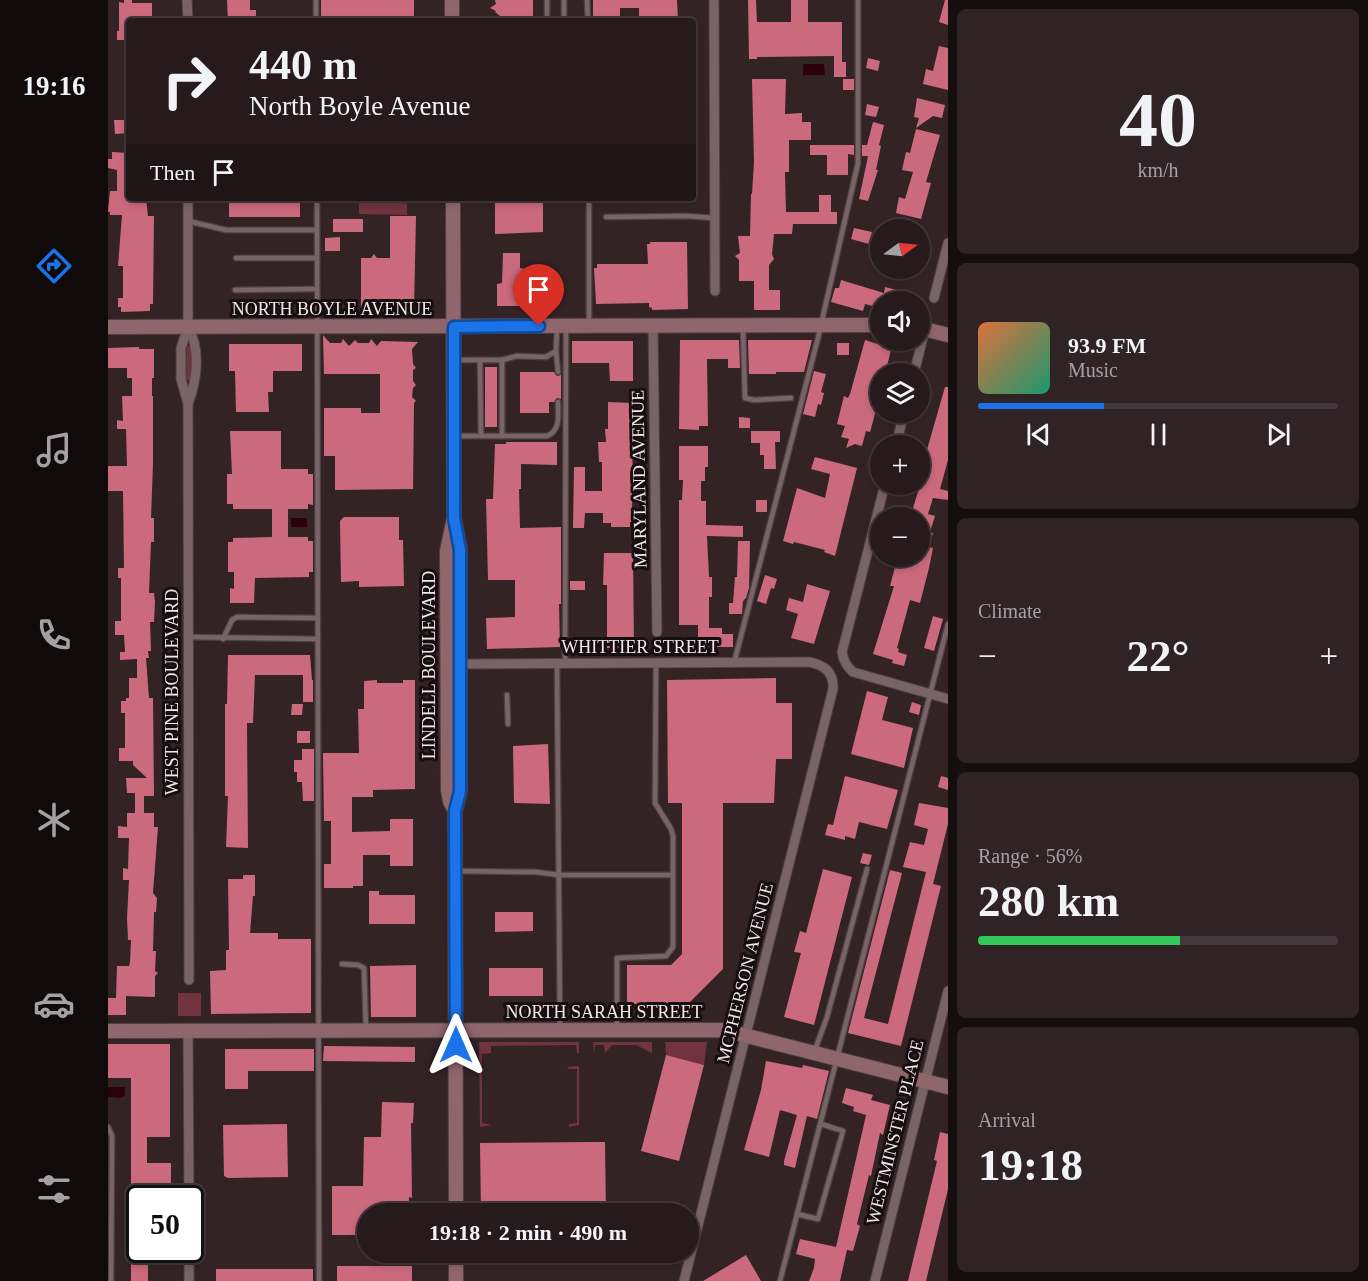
<!DOCTYPE html>
<meta charset="utf-8">
<style>
:root{--surface:#271a1c;--page:#2f2325;--text:#f1f3f6;--muted:#a4a1a3;--line:#43383b;--accent:#1a73e8}
body{margin:0;font-family:"Times New Roman",serif;background:var(--page);color:var(--text);height:100vh;display:flex;flex-direction:column;font-size:22px;white-space:nowrap}
*{box-sizing:border-box;margin:0}
p{font-size:20px;color:var(--muted)}
.icon{flex:none;width:33px;height:33px;fill:none;stroke:currentColor;stroke-width:2;stroke-linecap:round;stroke-linejoin:round}
.map{position:relative;flex:1;overflow:hidden}
.drawer{display:flex;flex-direction:column;gap:9px;padding:9px;background:#150e0f;width:420px}
.drawer>*{flex:none}
.top-card{position:absolute;left:18px;top:18px;width:570px;height:183px;border-radius:6px;box-shadow:0 3px 9px #0003,0 0 0 2px var(--line);background:#271a1c;color:var(--text);overflow:hidden}
.needle{width:39px;rotate:75deg}
.tools{position:absolute;left:762px;top:219px;display:grid;gap:12px}
.tools a{display:grid;place-items:center;width:60px;height:60px;border-radius:50%;background:var(--surface);box-shadow:0 3px 9px #0003,0 0 0 2px var(--line);font-size:30px}
.speed{position:absolute;left:18px;top:1185px;display:flex;gap:12px;font-size:30px;font-weight:700;text-align:center}
.speed>*{display:grid;place-content:center;width:78px;height:78px;border-radius:50%;background:var(--surface);box-shadow:0 3px 9px #0003,0 0 0 2px var(--line);line-height:1}
.speed .limit{border:3px solid #111;border-radius:9px;background:#fff;color:#111}
.pin{position:absolute;display:grid;place-items:center;width:51px;height:51px;color:#fff;margin:-62px -26px;border-radius:50% 50% 50% 0;rotate:-45deg;box-shadow:0 0 6px #0007}
.pin .icon{rotate:45deg}
.me{position:absolute;width:66px;margin:-33px;rotate:0deg;stroke-linejoin:round;filter:drop-shadow(0 0 4px #0008)}
.turn{display:flex;align-items:center;gap:21px;height:126px;padding:0 24px;font-size:27px}
.turn .icon{width:78px;height:78px;stroke-width:2.5}
.turn b{display:block;font-size:42px;line-height:51px}
.then{display:flex;align-items:center;height:57px;padding:0 24px;background:#0003;gap:12px;font-size:22px}
.big{font-size:45px;font-weight:600;line-height:1.1}
.drawer .tile{flex:1;display:flex;flex-direction:column;justify-content:center;gap:9px;min-width:0;padding:0 21px;border-radius:9px;background:var(--page)}
.drawer .dial{align-items:center;gap:0}
.dial b{font-size:78px;line-height:1}
.song{display:flex;align-items:center;gap:18px}
.cover{width:72px;height:72px;border-radius:9px;background:linear-gradient(135deg,hsl(20 70% 55%),hsl(160 70% 35%))}
.played{height:6px;border-radius:3px;background:linear-gradient(90deg,var(--accent) 35%,var(--line) 35%)}
.keys{display:flex;justify-content:space-around;direction:ltr}
.heat{display:flex;justify-content:space-between;align-items:center;font-size:33px;direction:ltr}
.charge{height:9px;border-radius:4px;background:linear-gradient(90deg,#34c759 56%,var(--line) 0)}
.trip{position:absolute;left:249px;top:1203px;width:342px;height:60px;border-radius:30px;background:var(--surface);box-shadow:0 3px 9px #0003,0 0 0 2px var(--line);font-weight:600;line-height:60px;text-align:center}
main{display:flex;flex:1;min-height:0}
.menu{display:flex;flex-direction:column;width:108px;justify-content:space-around;align-items:center;background:#100a0b;color:var(--muted)}
.menu .icon{width:42px;height:42px}
.menu .on{color:var(--accent)}
.menu b{font-size:27px;color:var(--text)}
.map>svg:first-child{display:block}
</style>
<main>
<nav class="menu">
<b>19:16</b>
<svg class="icon on" aria-label="directions" viewBox="0 0 24 24"><path d="M12 3l9 9-9 9-9-9zM9 14v-3h6M13 9l2 2-2 2"/></svg>
<svg class="icon" aria-label="music" viewBox="0 0 24 24"><path d="M9 18V5l10-2v13"/><circle cx="6" cy="18" r="3"/><circle cx="16" cy="16" r="3"/></svg>
<svg class="icon" aria-label="phone" viewBox="0 0 24 24"><path d="M5 4h4l2 5-3 2q2 4 5 5l2-3 5 2v4C11 20 4 13 5 4z"/></svg>
<svg class="icon" aria-label="climate" viewBox="0 0 24 24"><path d="M12 3v18M4 7l16 10M4 17L20 7"/></svg>
<svg class="icon" aria-label="car" viewBox="0 0 24 24"><path d="M5 17H2v-5l4-1 3-4h7l3 4 3 1v5h-3M9 17h6M6 11h13"/><circle cx="7" cy="17" r="2"/><circle cx="17" cy="17" r="2"/></svg>
<svg class="icon" aria-label="filters" viewBox="0 0 24 24"><path d="M4 7h16M4 17h16"/><circle cx="9" cy="7" r="2"/><circle cx="15" cy="17" r="2"/></svg>
</nav>
<div class="map">
<svg width="840" height="1281" viewBox="0 0 840 1281">
<rect width="100%" height="100%" fill="#342325"/>
<g fill="#71333f">
<path d="M251 198H299V215L251 214Z"/>
<path d="M79 346 84 348 83 379 81 381 78 379Z"/>
<rect x="70" y="993" width="23" height="23"/>
<path d="M371 1042H471V1053H469L468 1045 383 1046V1053L374 1054V1123L384 1125 372 1127Z"/>
<path d="M485 1042H544V1053L528 1045H504L497 1053 496 1045H487L486 1053Z"/>
<path d="M557 1042H599L596 1065 558 1055Z"/>
<path d="M470 1066 471 1068V1125L461 1127V1124L469 1123V1069H461L459 1067Z"/>
</g>
<g fill="#2b000b">
<path d="M695 64H716L717 75H695Z"/>
<rect x="183" y="518" width="16" height="9"/>
<path d="M0 1087H17V1096L11 1098 0 1097Z"/>
</g>
<g fill="#cb6a7c">
<path d="M16 0H24V3H44V21H21V40H9V31H11V2L16 3Z"/>
<path d="M119 0H142V10H148V21H120Z"/>
<rect x="213" y="0" width="93" height="19"/>
<path d="M387 0H425V21H392V16L387 12 388 11 382 8 388 4Z"/>
<path d="M485 0H569L570 21H531V8H512V21H485Z"/>
<path d="M640 0H648L649 22H683V0H700V22H734V62H738V77H726V56L649 57V59H641Z"/>
<path d="M837 0H840V25L831 22Z"/>
<path d="M831 46 840 48V90L815 84 818 69 825 71Z"/>
<path d="M760 58 772 61 770 71 758 68Z"/>
<path d="M644 79H678L677 114 694 113V122H703V140H681V172H677V175L678 212H711V195H723V212H729V224H685L684 234H666L664 254 666 259 661 265V290H672V310H646V281H631V260L627 256 632 253 630 236H642L643 194H644L646 162Z"/>
<rect x="735" y="79" width="11" height="11"/>
<path d="M809 98 837 105 834 118 825 116 808 128 811 118 806 117Z"/>
<path d="M759 104 771 107 768 117 757 115Z"/>
<path d="M6 120H21V133L7 134Z"/>
<path d="M765 122 776 125 771 145 773 146 768 170H770L760 201 751 199 760 156H754V145H759Z"/>
<path d="M808 129 832 135 818 182 823 183 813 219 788 213 791 197 797 199 805 172 794 170 798 152 802 153Z"/>
<path d="M702 145H746V155L740 154V175H719V155H702Z"/>
<path d="M4 152 21 153V198H38L40 216H46L45 304H42V311L13 312V307H10V298H15V266H10L14 215H2V212H0L2 191H9V170L0 168V159H4Z"/>
<rect x="121" y="198" width="71" height="19"/>
<path d="M387 198H435V232L387 234Z"/>
<path d="M282 216H308L306 310 263 312 262 310H253V258H263L266 254 269 258H282Z"/>
<rect x="225" y="219" width="30" height="13"/>
<path d="M746 228 764 232 761 244 743 239Z"/>
<path d="M232 237V251H217V238Z"/>
<path d="M542 242H579L580 309 544 310V308L541 307V303L488 304 486 268H489V264H540L539 244H542Z"/>
<path d="M395 253H412V268L417 269 416 293 413 296V306H389V284L394 283Z"/>
<path d="M733 280 776 293 777 287 797 292 796 302H772V308L757 304 755 311 723 302 727 288H731Z"/>
<path d="M215 335 222 343H233L235 339 241 346 247 340 250 343H261L263 339 269 346 273 341 310 342 304 349 305 364 308 368 305 370V381L308 385 305 388 304 397 308 401 306 403 305 489 227 490V456H216V408H253V413H272V374H216Z"/>
<path d="M572 340H631L632 368H620V359H599L600 426H591V430L571 429Z"/>
<path d="M640 340H704L696 372H668V374H641Z"/>
<path d="M757 340 776 346V344L784 346 777 374H772V396L762 432 758 431 754 446 747 444 738 448 741 439 733 437 737 426 729 424 736 396 740 398 742 394Z"/>
<path d="M464 341H525V381H502L501 363H464Z"/>
<rect x="729" y="343" width="12" height="12"/>
<path d="M121 344H194V371H165V392H160L161 412H128L127 371H121Z"/>
<path d="M31 347V349H46V378H44V396H45V464L43 518H46V542H43L41 593H46L47 602 46 622H42L43 651H40L41 658H38L41 698H45L46 796H36V813H46V827H50L45 893 49 898 48 912H46L45 951H48L47 971 50 973 47 976V997L18 996V1015H0V998H8L9 966H21L22 962 23 940H20L19 918 21 880H15V868L20 869 21 838H10V826L19 827V813H27V793H19L18 778H39L25 765V761H11V748H17V713H13V701H18V698H21V678H29V659L12 660V652H17L16 635H7V621H13V578H10V568H16L15 491H0V466H19L18 429H9V420L15 421 14 396H24V378H19V368H0V348Z"/>
<rect x="377" y="367" width="12" height="60"/>
<path d="M706 371 718 374 713 392 716 393 713 405 710 404 707 417 695 414Z"/>
<path d="M412 372H446L449 376 453 375V399L449 398 446 402H441V413H412Z"/>
<path d="M837 387H840V460L832 489 840 491V500L825 498 820 514 827 516 822 532 825 533 821 547 825 548 821 568 812 603 802 600 789 648 791 649 790 652 799 655 796 666 784 663 785 660 765 654 786 586H782L790 556H812V518H802L812 485V476L818 453Z"/>
<path d="M500 402 525 403 524 522H522V527H503V523H495V513H477L476 528H465L466 467H477V491H494V462H491L490 442H498L497 429H500Z"/>
<path d="M631 417 642 418V428H631Z"/>
<path d="M122 431H173V469H200V474H205V505L200 504V509H180V537H200V541H205V572H201V577L147 578 146 603H122V588L126 589V572H120V542H125V538L164 537V509H125V504H119V474H124Z"/>
<path d="M643 431H672V442H667L668 469H656V455H652V443H643Z"/>
<path d="M398 442H449V465L413 464V489H411L412 528 453 527V604H451L452 647 379 649 378 618 407 617V580H380L378 499H385L387 444H398Z"/>
<path d="M571 446H600V467H597V481H593V501H598V525L635 526V537L599 536 601 577H604V597H601V628H614V634H625V647H601V639H590V625H571V500H574L575 480H571Z"/>
<path d="M707 457 749 468 727 556 716 552 717 550 686 542 685 544 675 541 689 488 717 498 722 474 703 469Z"/>
<rect x="648" y="500" width="11" height="12"/>
<path d="M236 517H291V540H295L296 586 251 587V581L233 582 232 521Z"/>
<path d="M630 541H642L641 588 638 598 635 601 634 614H621V603H625L627 577H629Z"/>
<path d="M496 553H525L526 648H499V585H495Z"/>
<path d="M657 575 669 579 666 589 663 588 658 604 649 601Z"/>
<rect x="462" y="581" width="15" height="9"/>
<path d="M699 584 722 591 706 644 683 638 690 614 678 610 681 598 695 602Z"/>
<path d="M825 616 835 619 826 651 816 648Z"/>
<path d="M120 655H202L204 680H205V702H195V675H147L145 723H139L140 848 118 847 120 796H117V704H119Z"/>
<path d="M668 678V703H684V759H668L666 803H615V969L579 1005 519 1004V965H563L574 954V803H560L559 680Z"/>
<path d="M269 680V683H295V680H307V789L265 790V797H244V832L282 831V819H305V866H282V855H255V886H245V888H216V864H223V821H216L215 753H251L250 709H256V681Z"/>
<path d="M759 691 780 697 774 720 805 728 796 768 743 754Z"/>
<path d="M804 702 813 705 811 715 801 712Z"/>
<path d="M184 704H195L194 715H183Z"/>
<rect x="189" y="731" width="13" height="12"/>
<path d="M440 744 442 804 406 803 405 746Z"/>
<path d="M194 749H206V801H195L194 782H189V772H186V760H194Z"/>
<path d="M737 776 790 790 779 829 751 822 747 839 737 836V840L717 835 720 824 725 825Z"/>
<path d="M833 776 840 778V790L830 787Z"/>
<path d="M811 803 840 808V824L825 884 833 886 793 1046 740 1033 782 870 794 873 756 1018 780 1024 818 872 795 867 802 842 816 845 820 829 806 825Z"/>
<path d="M755 853 764 855 761 865 752 863Z"/>
<path d="M715 869 744 877 706 1025 676 1017 693 953 686 952 692 931 698 933Z"/>
<path d="M135 875H147V896H145L142 933H170V939H203V1013L103 1014 102 971 118 970V950H121L120 879H135Z"/>
<path d="M261 891H271V895H307V924H261Z"/>
<path d="M387 912H425V931L387 932Z"/>
<path d="M308 965V1017H263L262 966Z"/>
<rect x="381" y="968" width="54" height="28"/>
<path d="M0 1044H62V1137H39V1163H63V1198H23V1078H0Z"/>
<path d="M216 1046 307 1047V1062L215 1061Z"/>
<path d="M117 1049H206V1071H140V1089H117Z"/>
<path d="M558 1055 596 1065 571 1161 533 1151Z"/>
<path d="M658 1061 694 1068 695 1065 721 1071 709 1119 699 1116 687 1168 676 1165V1161L689 1115 672 1110 661 1157 636 1150 653 1090Z"/>
<path d="M738 1088 765 1095 763 1100 782 1105 775 1135 772 1133 763 1176 761 1175 749 1224 752 1226 745 1251 739 1250 732 1281H701L706 1268 707 1259 688 1254 692 1239 728 1247 758 1115 745 1111 746 1107 734 1103Z"/>
<path d="M274 1102 306 1103 305 1123H303L304 1198 301 1197 300 1214H260V1235H224V1186H255L256 1137H273Z"/>
<path d="M179 1124 180 1177 120 1178 116 1176 115 1125Z"/>
<path d="M832 1132 840 1134V1189L818 1281H800L829 1161 826 1160Z"/>
<path d="M486 1142H497L498 1214H373L372 1143Z"/>
<rect x="23" y="1250" width="17" height="31"/>
<path d="M638 1255 653 1281H595Z"/>
<rect x="229" y="1266" width="75" height="15"/>
<rect x="108" y="1269" width="97" height="12"/>
</g>
<g fill="none" stroke-linecap="round" stroke-linejoin="round">
<g stroke="#4f4042" stroke-width="7">
<g id="lane">
<path d="M208 0V21"/>
<path d="M479 0 480 21"/>
<path d="M439 21V0"/>
<path d="M456 21V0"/>
<path d="M209 198 211 1281"/>
<path d="M481 198V324"/>
<path d="M498 217 579 216 606 218"/>
<path d="M80 221 118 230H209"/>
<path d="M128 258H209"/>
<path d="M127 290 209 289"/>
<path d="M635 328 637 398 646 400 683 398"/>
<path d="M448 351 450 372"/>
<path d="M349 360H394L409 356 438 357 448 351 449 329"/>
<path d="M372 360 373 436"/>
<path d="M349 436H439C453 430 450 415 450 402"/>
<path d="M394 436V360"/>
<path d="M81 637 210 639"/>
<path d="M115 639 124 620 129 617 210 618"/>
<path d="M457 663 458 327"/>
<path d="M626 663 710 338 750 163V0"/>
<path d="M449 664 452 1027"/>
<path d="M399 695 400 724"/>
<path d="M350 871 428 872 451 875H564"/>
<path d="M234 964 250 965 256 968 258 1030"/>
<path d="M509 1027V958L558 956 565 947V836L563 829 547 803 548 664"/>
<path d="M707 1050 719 1017 759 869"/>
<path d="M0 1127 4 1136 3 1281"/>
<path d="M689 1214 710 1219 735 1131 713 1124"/>
<path d="M672 1281 840 624"/>
</g>
</g>
<g stroke="#4f4042" stroke-width="11">
<g id="street">
<path d="M79 0 80 21"/>
<path d="M606 0 607 291"/>
<path d="M80 198V327L73 348V379L80 404"/>
<path d="M826 298 840 243"/>
<path d="M545 326 549 632"/>
<path d="M80 327C93 350 89 380 80 404L81 980"/>
<path d="M806 374 817 329"/>
<path d="M788 446 796 412"/>
<path d="M777 484 734 652C735 660 738 666 745 672L840 699"/>
<path d="M347 664 701 662C717 665 726 673 725 689L576 1281"/>
<path d="M80 1031 81 1198"/>
<path d="M81 1250V1281"/>
<path d="M767 1281 840 991"/>
</g>
</g>
<g stroke="#4f4042" stroke-width="16">
<g id="secondary">
<path d="M344 0V21"/>
<path d="M345 198 346 518 352 550V791L347 811 348 1214"/>
<path d="M0 327 772 325"/>
<path d="M812 328 840 335"/>
<path d="M346 518 339 551 340 790 342 801 347 811"/>
<path d="M0 1031 616 1030 840 1087"/>
<path d="M348 1252V1281"/>
</g>
</g>
<use href="#lane" stroke="#786366" stroke-width="4.5"/>
<use href="#street" stroke="#786366" stroke-width="9"/>
<use href="#secondary" stroke="#90666d" stroke-width="14"/>
</g>
<g fill="none" stroke-linecap="round" stroke-linejoin="round">
<g stroke="#114b97" stroke-width="15">
<path id="route" d="M348 1045 347 811 352 791V550L346 518V327L431 326"/>
</g>
<use href="#route" stroke="#1a73e8" stroke-width="10"/>
</g>
<g text-anchor="middle" dominant-baseline="central" stroke-width="6" stroke-linejoin="round" paint-order="stroke">
<g font-size="18" fill="#f2e6e7" stroke="#160e10">
<text x="224" y="309">NORTH BOYLE AVENUE</text>
<text transform="translate(531 479) rotate(-91)">MARYLAND AVENUE</text>
<text x="532" y="647">WHITTIER STREET</text>
<text transform="translate(321 665) rotate(-90)">LINDELL BOULEVARD</text>
<text transform="translate(64 692) rotate(-90)">WEST PINE BOULEVARD</text>
<text transform="translate(637 973) rotate(-76)">MCPHERSON AVENUE</text>
<text x="496" y="1012">NORTH SARAH STREET</text>
<text transform="translate(787 1132) rotate(-76)">WESTMINSTER PLACE</text>
</g>
</g>
</svg>
<div class="tools">
<a><svg class="needle" viewBox="-14 -14 28 28"><path d="M0-13l5 13h-10z" fill="#e53935"/><path d="M0 13l5-13h-10z" fill="#a4a1a3"/></svg></a>
<a><svg class="icon" aria-label="sound" viewBox="0 0 24 24"><path d="M4 9h4l5-4v14l-5-4H4zM17 9q2 3 0 6"/></svg></a>
<a><svg class="icon" aria-label="layers" viewBox="0 0 24 24"><path d="M12 4l9 5-9 5-9-5zM3 14l9 5 9-5"/></svg></a>
<a>+</a>
<a>−</a>
</div>
<div class="speed"><div class="limit">50</div></div>
<div class="pin" style="left:431px;top:326px;background:#d93025"><svg class="icon" aria-label="arrive" viewBox="0 0 24 24"><path d="M6 21V4h12l-3 4 3 4H6"/></svg></div>
<svg class="me" style="left:348px;top:1045px" viewBox="-20 -20 40 40"><path d="M0-17L14 15 0 8-14 15z" fill="#1a73e8" stroke="#fff" stroke-width="4"/></svg>
<div class="trip">19:18 · 2 min · 490 m</div>
<div class="top-card">
<div class="turn"><svg class="icon" aria-label="right" viewBox="0 0 24 24"><path d="M7 20v-9h11M14 6l5 5-5 5"/></svg><div><b>440 m</b>North Boyle Avenue</div></div>
<div class="then">Then<svg class="icon" aria-label="arrive" viewBox="0 0 24 24"><path d="M6 21V4h12l-3 4 3 4H6"/></svg></div>
</div>
</div>
<section class="drawer">
<div class="tile dial"><b>40</b><p>km/h</p></div>
<div class="tile">
<div class="song"><i class="cover"></i><div><b>93.9 FM</b><p>Music</p></div></div>
<div class="played"></div>
<div class="keys"><svg class="icon" aria-label="previous" viewBox="0 0 24 24"><path d="M18 5L8 12l10 7zM5 5v14"/></svg><svg class="icon" aria-label="pause" viewBox="0 0 24 24"><path d="M8 5v14M16 5v14"/></svg><svg class="icon" aria-label="next" viewBox="0 0 24 24"><path d="M6 5l10 7-10 7zM19 5v14"/></svg></div>
</div>
<div class="tile"><p>Climate</p>
<div class="heat"><a>−</a><b class="big">22°</b><a>+</a></div>
</div>
<div class="tile"><p>Range · 56%</p><b class="big">280 km</b><div class="charge"></div></div>
<div class="tile"><p>Arrival</p><b class="big">19:18</b></div>
</section>
</main>
